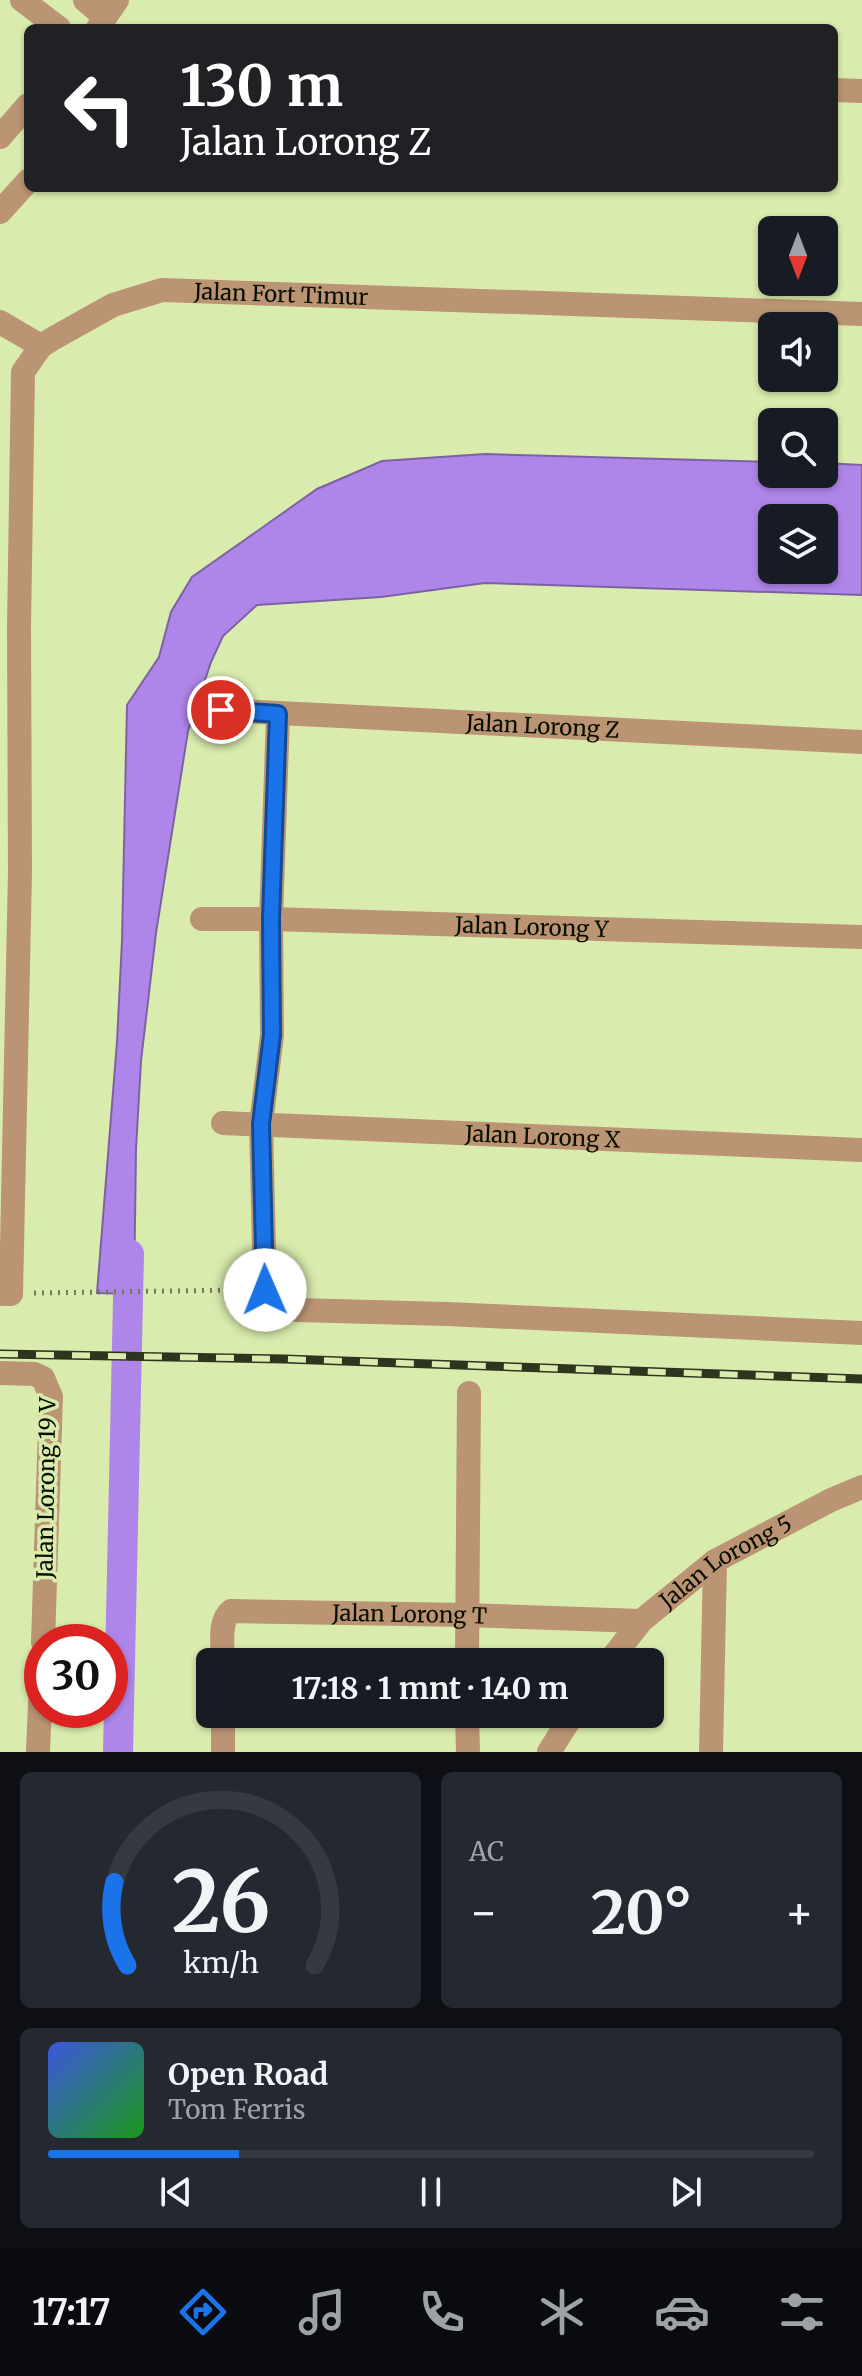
<!DOCTYPE html>
<html lang="id">
<meta charset="utf-8">
<style>
:root{--surface:#171b24;--page:#242831;--text:#f1f3f6;--muted:#9ea1a6;--line:#363941;--accent:#1a73e8}
body{margin:0;font-family:Merriweather,serif;background:var(--page);color:var(--text);height:100vh;display:flex;flex-direction:column;font-size:30px;white-space:nowrap}
*{box-sizing:border-box;margin:0}
p{font-size:26px;color:var(--muted)}
.icon{flex:none;width:44px;height:44px;fill:none;stroke:currentColor;stroke-width:2;stroke-linecap:round;stroke-linejoin:round}
.map{position:relative;height:1752px;overflow:hidden}
.drawer{display:flex;flex-direction:column;gap:20px;padding:20px;background:#0d0f14;flex:1}
.drawer>*{flex:none}
.top-card{position:absolute;left:24px;top:24px;width:814px;height:168px;border-radius:12px;box-shadow:0 2px 6px #0004;background:#202124;color:#fff;overflow:hidden}
.needle{width:52px;rotate:180deg}
.tools{position:absolute;left:758px;top:216px;display:grid;gap:16px}
.tools a{display:grid;place-items:center;width:80px;height:80px;border-radius:12px;background:var(--surface);box-shadow:0 2px 6px #0004;font-size:40px}
.speed{position:absolute;left:24px;top:1624px;display:flex;gap:16px;font-size:40px;font-weight:700;text-align:center}
.speed>*{display:grid;place-content:center;width:104px;height:104px;border-radius:50%;background:var(--surface);box-shadow:0 2px 6px #0004;line-height:1}
.speed .limit{border:12px solid #d22;background:#fff;color:#111}
.pin{position:absolute;display:grid;place-items:center;width:68px;height:68px;color:#fff;margin:-34px;border:4px solid #fff;border-radius:50%;box-shadow:0 2px 8px #0007}
.me{position:absolute;width:88px;margin:-44px;rotate:359deg;stroke-linejoin:round;filter:drop-shadow(0 0 6px #0008)}
.turn{display:flex;align-items:center;gap:28px;height:168px;padding:0 24px;font-size:36px}
.turn .icon{width:104px;height:104px;stroke-width:2.5}
.turn b{display:block;font-size:56px;line-height:68px}
.big{font-size:60px;font-weight:700;line-height:1.1}
.drawer .tile{flex:1;display:flex;flex-direction:column;justify-content:center;gap:12px;min-width:0;padding:0 28px;border-radius:12px;background:var(--page)}
.drawer .dial{align-items:center;gap:0}
.dial svg{height:208px;overflow:visible;fill:none;stroke:var(--line);stroke-width:7;stroke-linecap:round;text-anchor:middle}
.dial text{fill:var(--text);stroke:none}
.song{display:flex;align-items:center;gap:24px}
.cover{width:96px;height:96px;border-radius:12px;background:linear-gradient(135deg,hsl(230 70% 55%),hsl(120 70% 35%))}
.played{height:8px;border-radius:4px;background:linear-gradient(90deg,var(--accent) 25%,var(--line) 25%)}
.keys{display:flex;justify-content:space-around;direction:ltr}
.heat{display:flex;justify-content:space-between;align-items:center;font-size:44px;direction:ltr}
.drawer .tiles{flex:1;display:grid;gap:20px;grid-template-columns:1fr 1fr}
.tile:last-child{grid-column:span 2}
.trip{position:absolute;left:196px;top:1648px;width:468px;height:80px;border-radius:12px;background:var(--surface);box-shadow:0 2px 6px #0004;font-weight:700;line-height:80px;text-align:center}
.tabs{display:flex;height:128px;justify-content:space-around;align-items:center;background:#090b0e;color:var(--muted)}
.tabs .icon{width:56px;height:56px}
.tabs .selected{color:var(--accent)}
.tabs b{font-size:36px;color:var(--text)}
.map>svg:first-child{display:block}
</style>
<div class="map">
<svg width="862" height="1752" viewBox="0 0 862 1752">
<rect width="100%" height="100%" fill="#d9ebad"/>
<path fill="#ae86e9" stroke="#7c62a3" stroke-width="2" fill-rule="evenodd" d="M485 454 772 462V474H824V463L862 465V595L485 583 381 597 257 605 223 636 211 662 188 731 156 933 141 1061 136 1149 134 1294 97 1293 117 1042 122 941 127 705 159 657 171 612 192 577 317 489 382 461ZM772 518H824V570H772Z"/>
<g fill="none" stroke-linecap="round" stroke-linejoin="round">
<path stroke="#ae86e9" stroke-width="30" d="M118 1752 129 1254"/>
<path stroke="#717c56" stroke-width="5" stroke-dasharray="2 6" stroke-linecap="butt" d="M34 1293 240 1290"/>
<g stroke="#bb9473" stroke-width="24">
<path d="M22 0 59 28"/>
<path d="M85 0 105 17"/>
<path d="M98 28 117 0"/>
<path d="M834 90 862 91"/>
<path d="M0 137 28 105"/>
<path d="M0 212 28 181"/>
<path d="M0 322 41 346"/>
<path id="s1" d="M221 710 862 742"/>
<path d="M278 714 271 919 272 1035 261 1124 265 1290 285 1307 297 1310 447 1314 862 1333"/>
<path id="s2" d="M202 919H271L862 937"/>
<path id="s3" d="M223 1123 862 1150"/>
<path id="s4" d="M0 1294H11L20 872 19 627 23 372 41 346 54 338 113 305 162 290 862 314"/>
<path d="M0 1373 34 1374 43 1378 51 1397 43 1642"/>
<path id="s5" d="M223 1662C223 1647 218 1621 231 1611L467 1615 641 1621"/>
<path d="M467 1662 469 1393"/>
<path id="s6" d="M609 1662 641 1621 715 1561 831 1500 862 1487"/>
<path d="M223 1714V1752"/>
<path d="M467 1714 468 1752"/>
<path d="M38 1752 42 1658"/>
<path d="M549 1752 573 1714"/>
<path d="M711 1752 715 1561"/>
</g>
<g stroke="#2e351f" stroke-width="9">
<path id="rail" d="M0 1354 285 1359 862 1379"/>
</g>
<use href="#rail" stroke="#d9ebad" stroke-width="6" stroke-dasharray="18" stroke-linecap="butt"/>
</g>
<g fill="none" stroke-linecap="round" stroke-linejoin="round">
<g stroke="#114b97" stroke-width="20">
<path id="route" d="M221 710 278 714 271 919 272 1035 261 1124 265 1290"/>
</g>
<use href="#route" stroke="#1a73e8" stroke-width="14"/>
</g>
<g text-anchor="middle" dominant-baseline="central" stroke-width="7" stroke-linejoin="round" paint-order="stroke">
<g font-size="22" fill="#090e00" stroke="#d9ebad">
<text stroke="none"><textPath href="#s4" startOffset="1218">Jalan Fort Timur</textPath></text>
<text stroke="none"><textPath href="#s1" startOffset="322">Jalan Lorong Z</textPath></text>
<text stroke="none"><textPath href="#s2" startOffset="330">Jalan Lorong Y</textPath></text>
<text stroke="none"><textPath href="#s3" startOffset="320">Jalan Lorong X</textPath></text>
<text transform="translate(46 1488) rotate(-89)">Jalan Lorong 19 V</text>
<text stroke="none"><textPath href="#s6" startOffset="156">Jalan Lorong 5</textPath></text>
<text stroke="none"><textPath href="#s5" startOffset="232">Jalan Lorong T</textPath></text>
</g>
</g>
</svg>
<div class="tools">
<a><svg class="needle" viewBox="-14 -14 28 28"><path d="M0-13l5 13h-10z" fill="#e53935"/><path d="M0 13l5-13h-10z" fill="#9ea1a6"/></svg></a>
<a><svg class="icon" aria-label="sound" viewBox="0 0 24 24"><path d="M4 9h4l5-4v14l-5-4H4zM17 9q2 3 0 6"/></svg></a>
<a><svg class="icon" aria-label="search" viewBox="0 0 24 24"><circle cx="10" cy="10" r="6"/><path d="M15 15l6 6"/></svg></a>
<a><svg class="icon" aria-label="layers" viewBox="0 0 24 24"><path d="M12 4l9 5-9 5-9-5zM3 14l9 5 9-5"/></svg></a>
</div>
<div class="speed"><div class="limit">30</div></div>
<div class="pin" style="left:221px;top:710px;background:#d93025"><svg class="icon" aria-label="arrive" viewBox="0 0 24 24"><path d="M6 21V4h12l-3 4 3 4H6"/></svg></div>
<svg class="me" style="left:265px;top:1290px" viewBox="-20 -20 40 40"><circle r="19" fill="#fff"/><path d="M0-13L10 11 0 6-10 11z" fill="#1a73e8"/></svg>
<div class="trip">17:18 · 1 mnt · 140 m</div>
<div class="top-card">
<div class="turn"><svg class="icon" aria-label="left" viewBox="0 0 24 24"><path d="M17 20v-9H6M10 6l-5 5 5 5"/></svg><div><b>130 m</b>Jalan Lorong Z</div></div>
</div>
</div>
<section class="drawer">
<div class="tiles">
<div class="tile dial"><svg viewBox="0 0 100 80">
<path d="M14 69A42 42 0 1 1 86 69"/>
<path d="M14 69A42 42 0 0 1 9 37" stroke="#1a73e8"/>
<text x="50" y="56" font-size="32" font-weight="700">26</text>
<text x="50" y="72" font-size="11">km/h</text>
</svg></div>
<div class="tile"><p>AC</p>
<div class="heat"><a>−</a><b class="big">20°</b><a>+</a></div>
</div>
<div class="tile">
<div class="song"><i class="cover"></i><div><b>Open Road</b><p>Tom Ferris</p></div></div>
<div class="played"></div>
<div class="keys"><svg class="icon" aria-label="previous" viewBox="0 0 24 24"><path d="M18 5L8 12l10 7zM5 5v14"/></svg><svg class="icon" aria-label="pause" viewBox="0 0 24 24"><path d="M8 5v14M16 5v14"/></svg><svg class="icon" aria-label="next" viewBox="0 0 24 24"><path d="M6 5l10 7-10 7zM19 5v14"/></svg></div>
</div>
</div>
</section>
<nav class="tabs">
<b>17:17</b>
<svg class="icon selected" aria-label="directions" viewBox="0 0 24 24"><path d="M12 3l9 9-9 9-9-9zM9 14v-3h6M13 9l2 2-2 2"/></svg>
<svg class="icon" aria-label="music" viewBox="0 0 24 24"><path d="M9 18V5l10-2v13"/><circle cx="6" cy="18" r="3"/><circle cx="16" cy="16" r="3"/></svg>
<svg class="icon" aria-label="phone" viewBox="0 0 24 24"><path d="M5 4h4l2 5-3 2q2 4 5 5l2-3 5 2v4C11 20 4 13 5 4z"/></svg>
<svg class="icon" aria-label="climate" viewBox="0 0 24 24"><path d="M12 3v18M4 7l16 10M4 17L20 7"/></svg>
<svg class="icon" aria-label="car" viewBox="0 0 24 24"><path d="M5 17H2v-5l4-1 3-4h7l3 4 3 1v5h-3M9 17h6M6 11h13"/><circle cx="7" cy="17" r="2"/><circle cx="17" cy="17" r="2"/></svg>
<svg class="icon" aria-label="filters" viewBox="0 0 24 24"><path d="M4 7h16M4 17h16"/><circle cx="9" cy="7" r="2"/><circle cx="15" cy="17" r="2"/></svg>
</nav>
